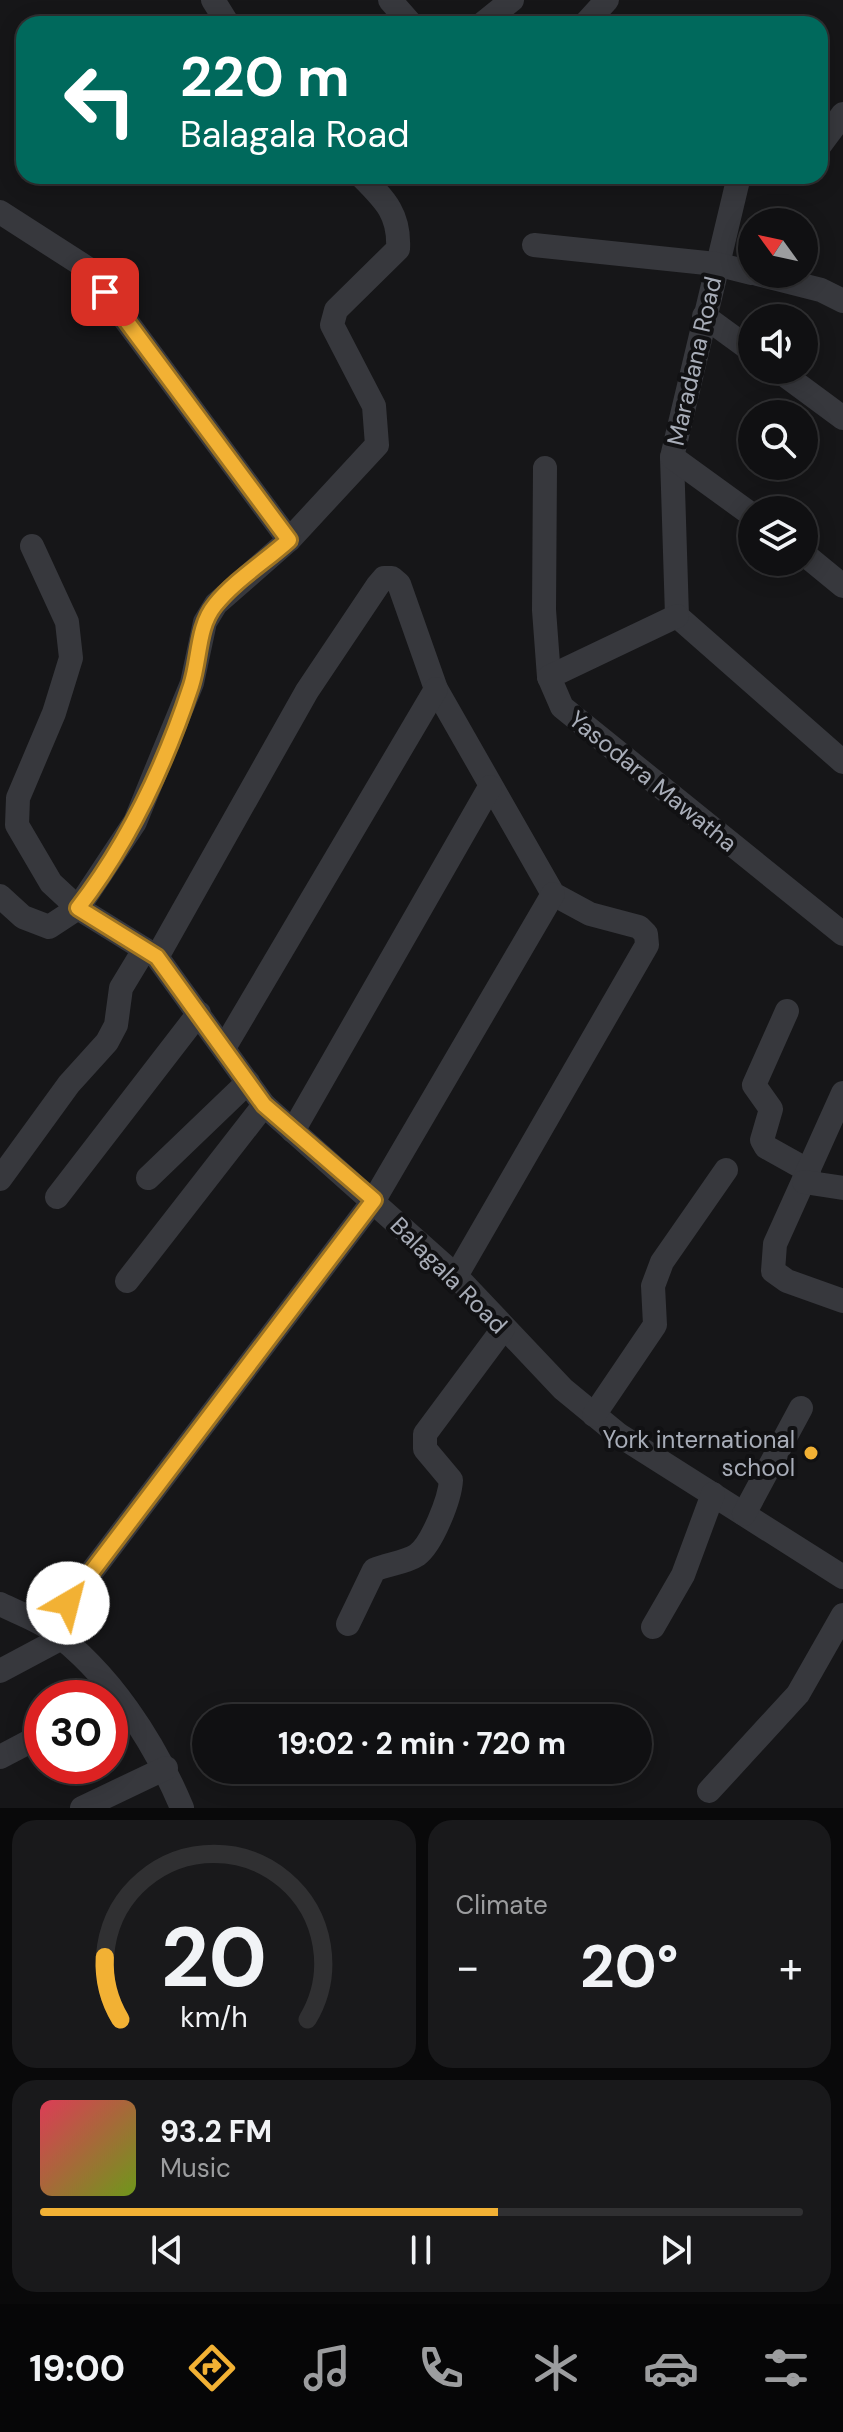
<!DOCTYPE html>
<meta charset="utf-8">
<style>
:root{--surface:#101012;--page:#19191b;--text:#f1f3f6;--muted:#9c9d9f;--line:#303032;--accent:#f2b134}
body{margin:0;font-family:"DM Sans",sans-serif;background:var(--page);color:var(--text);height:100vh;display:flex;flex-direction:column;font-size:30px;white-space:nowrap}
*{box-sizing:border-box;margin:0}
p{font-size:26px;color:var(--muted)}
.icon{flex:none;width:44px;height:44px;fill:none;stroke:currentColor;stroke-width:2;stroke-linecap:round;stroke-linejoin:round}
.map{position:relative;height:1808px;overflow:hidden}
.sheet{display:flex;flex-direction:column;gap:12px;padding:12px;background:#09090a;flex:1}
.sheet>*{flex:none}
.guide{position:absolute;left:16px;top:16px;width:812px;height:168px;border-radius:24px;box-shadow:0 4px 20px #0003,0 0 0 2px var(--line);background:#00695c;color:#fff;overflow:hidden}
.needle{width:52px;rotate:303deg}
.tools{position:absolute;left:738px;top:208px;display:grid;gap:16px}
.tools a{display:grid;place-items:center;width:80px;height:80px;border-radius:50%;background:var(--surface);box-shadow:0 4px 20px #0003,0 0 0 2px var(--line);font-size:40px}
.speed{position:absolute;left:24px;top:1680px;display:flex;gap:16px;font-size:40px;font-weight:700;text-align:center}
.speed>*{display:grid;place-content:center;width:104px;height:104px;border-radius:50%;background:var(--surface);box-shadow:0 4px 20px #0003,0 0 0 2px var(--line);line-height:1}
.speed .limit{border:12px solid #d22;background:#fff;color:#111}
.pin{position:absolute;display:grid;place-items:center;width:68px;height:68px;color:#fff;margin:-34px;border-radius:16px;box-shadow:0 4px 12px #0006}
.me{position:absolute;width:88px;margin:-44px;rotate:37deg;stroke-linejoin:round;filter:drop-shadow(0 0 6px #0008)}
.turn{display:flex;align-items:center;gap:28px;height:168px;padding:0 32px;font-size:36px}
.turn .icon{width:104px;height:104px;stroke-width:2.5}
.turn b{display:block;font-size:56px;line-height:68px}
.big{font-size:60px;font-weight:700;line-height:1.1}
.sheet .widget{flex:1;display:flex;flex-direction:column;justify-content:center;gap:12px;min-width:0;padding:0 28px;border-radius:24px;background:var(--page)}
.sheet .dial{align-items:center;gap:0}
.dial svg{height:208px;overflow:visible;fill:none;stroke:var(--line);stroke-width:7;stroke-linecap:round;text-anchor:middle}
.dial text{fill:var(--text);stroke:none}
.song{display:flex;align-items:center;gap:24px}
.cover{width:96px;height:96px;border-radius:12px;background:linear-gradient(135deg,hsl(350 70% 55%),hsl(80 70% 35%))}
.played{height:8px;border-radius:4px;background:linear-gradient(90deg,var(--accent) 60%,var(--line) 60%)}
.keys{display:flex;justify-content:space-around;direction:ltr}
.heat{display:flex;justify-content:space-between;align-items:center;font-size:44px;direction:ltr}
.sheet .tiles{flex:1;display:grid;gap:12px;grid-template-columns:1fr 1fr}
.widget:last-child{grid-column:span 2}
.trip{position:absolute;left:192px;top:1704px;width:460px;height:80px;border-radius:40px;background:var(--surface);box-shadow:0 4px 20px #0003,0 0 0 2px var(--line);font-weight:700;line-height:80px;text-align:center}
.dock{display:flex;height:128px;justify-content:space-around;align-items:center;background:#060607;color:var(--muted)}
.dock .icon{width:56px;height:56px}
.dock .current{color:var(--accent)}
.dock b{font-size:36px;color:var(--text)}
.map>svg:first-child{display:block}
</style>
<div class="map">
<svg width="843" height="1808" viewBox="0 0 843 1808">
<rect width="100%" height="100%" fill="#161618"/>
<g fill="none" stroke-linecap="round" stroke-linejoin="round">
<g stroke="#37383d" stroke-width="24">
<path d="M213 0 228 24"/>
<path d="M390 0 411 24"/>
<path d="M482 24 512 0"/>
<path d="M585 24 607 0"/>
<path d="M820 145 843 114"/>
<path d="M361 176C385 200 400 214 398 249L336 310 332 325 374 406 377 445 289 540 216 604 205 622 192 683 135 822 78 908 157 957 264 1105 456 1276 563 1389 619 1435 843 1577"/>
<path d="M739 176 672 457 677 616 843 762"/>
<path d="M0 212 87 268 289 540"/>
<path d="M534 245 716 264 752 273"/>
<path d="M758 274 821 290 843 301"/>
<path d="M704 316 752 351"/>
<path d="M778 370 843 418"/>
<path d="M672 457 752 515"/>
<path d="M545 468 544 610 549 677"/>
<path d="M804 554 843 586"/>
<path d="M677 616 549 677 562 707 843 934"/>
<path d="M0 896 23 917 49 927 78 908 51 883 17 825 18 798 54 713 71 658 67 622 32 546"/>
<path d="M157 957 307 691 378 585 384 578H392L399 584 436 689 553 894 590 914 639 927 646 934 647 945 456 1276"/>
<path d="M787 1011 754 1085 771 1109 762 1140 766 1147 809 1171"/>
<path d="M224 1048 436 689"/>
<path d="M843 1093 775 1244 773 1271 787 1281 843 1301"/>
<path d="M293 1131 490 787"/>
<path d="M148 1178 248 1082"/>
<path d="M0 1179 69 1084 107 1042 116 1025 121 988 144 950"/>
<path d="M804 1182 843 1188"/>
<path d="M57 1197 199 1013"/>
<path d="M127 1281 264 1105"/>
<path d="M594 1415 655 1325 653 1286 662 1262 726 1170"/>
<path d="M744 1514 801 1408"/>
<path d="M0 1604C16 1612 36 1619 50 1629 110 1673 154 1741 182 1808"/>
<path d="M348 1624 374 1570C387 1564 405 1563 417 1555 432 1544 450 1499 451 1480L425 1449V1434L503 1329"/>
<path d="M653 1627 683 1575 713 1494"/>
<path d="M49 1628 374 1200 553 894"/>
<path d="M0 1671 60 1639"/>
<path d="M0 1757 42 1735"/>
<path d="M709 1791 798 1694 843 1615"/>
<path d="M82 1808 166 1768"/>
</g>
</g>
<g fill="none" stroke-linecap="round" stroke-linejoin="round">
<g stroke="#9d7322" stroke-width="20">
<path id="route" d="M68 1603 374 1200 264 1105 157 957 78 908C129 842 165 765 191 686 200 659 197 627 215 605 235 580 266 561 289 540L105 292"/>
</g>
<use href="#route" stroke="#f2b134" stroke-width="14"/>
</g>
<circle fill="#f2b134" stroke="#111113" stroke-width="3" cx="811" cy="1453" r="8"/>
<g text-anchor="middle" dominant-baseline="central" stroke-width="8" stroke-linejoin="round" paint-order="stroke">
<g font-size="24" fill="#a8adb8" stroke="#111113">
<text transform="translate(694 361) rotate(-77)">Maradana Road</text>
<text transform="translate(653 781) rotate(39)">Yasodara Mawatha</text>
<text transform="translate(449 1275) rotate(45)">Balagala Road</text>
</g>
<g font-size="24" fill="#a8adb8" stroke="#111113" text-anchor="end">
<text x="795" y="1439">York international<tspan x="795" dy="28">school</tspan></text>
</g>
</g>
</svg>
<div class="tools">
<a><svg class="needle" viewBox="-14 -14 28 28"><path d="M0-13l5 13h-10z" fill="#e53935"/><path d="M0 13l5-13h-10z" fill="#9c9d9f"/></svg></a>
<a><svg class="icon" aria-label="sound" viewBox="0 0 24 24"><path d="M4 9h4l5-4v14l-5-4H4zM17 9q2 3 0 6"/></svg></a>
<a><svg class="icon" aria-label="search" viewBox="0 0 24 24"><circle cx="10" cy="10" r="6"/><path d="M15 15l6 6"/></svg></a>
<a><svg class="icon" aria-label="layers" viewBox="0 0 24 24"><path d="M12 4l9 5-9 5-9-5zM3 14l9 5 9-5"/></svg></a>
</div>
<div class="speed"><div class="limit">30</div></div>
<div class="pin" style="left:105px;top:292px;background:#d93025"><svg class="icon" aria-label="arrive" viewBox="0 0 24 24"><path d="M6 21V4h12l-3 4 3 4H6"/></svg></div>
<svg class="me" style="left:68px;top:1603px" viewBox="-20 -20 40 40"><circle r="19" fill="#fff"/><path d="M0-13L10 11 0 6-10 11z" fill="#f2b134"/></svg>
<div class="trip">19:02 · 2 min · 720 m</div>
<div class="guide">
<div class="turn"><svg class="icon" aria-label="left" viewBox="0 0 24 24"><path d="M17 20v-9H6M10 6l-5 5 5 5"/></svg><div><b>220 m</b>Balagala Road</div></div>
</div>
</div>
<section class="sheet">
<div class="tiles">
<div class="widget dial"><svg viewBox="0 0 100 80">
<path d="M14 69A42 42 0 1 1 86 69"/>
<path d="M14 69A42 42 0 0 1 8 45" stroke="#f2b134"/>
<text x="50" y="56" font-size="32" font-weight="700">20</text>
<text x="50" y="72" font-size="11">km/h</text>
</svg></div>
<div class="widget"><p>Climate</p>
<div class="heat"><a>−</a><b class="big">20°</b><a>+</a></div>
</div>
<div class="widget">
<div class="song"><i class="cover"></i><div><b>93.2 FM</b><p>Music</p></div></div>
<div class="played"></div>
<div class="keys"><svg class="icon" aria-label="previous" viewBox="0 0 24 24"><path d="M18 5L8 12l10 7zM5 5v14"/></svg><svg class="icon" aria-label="pause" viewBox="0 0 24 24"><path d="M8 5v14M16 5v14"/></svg><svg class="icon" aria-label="next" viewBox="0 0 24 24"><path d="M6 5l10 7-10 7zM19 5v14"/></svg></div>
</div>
</div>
</section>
<nav class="dock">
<b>19:00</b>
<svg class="icon current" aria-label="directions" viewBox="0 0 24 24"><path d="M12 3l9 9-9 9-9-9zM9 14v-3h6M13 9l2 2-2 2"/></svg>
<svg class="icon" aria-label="music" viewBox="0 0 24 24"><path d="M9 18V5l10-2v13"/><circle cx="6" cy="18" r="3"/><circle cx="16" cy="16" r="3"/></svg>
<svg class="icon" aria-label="phone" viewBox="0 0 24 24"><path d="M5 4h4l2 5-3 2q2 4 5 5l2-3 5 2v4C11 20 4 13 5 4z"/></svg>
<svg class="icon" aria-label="climate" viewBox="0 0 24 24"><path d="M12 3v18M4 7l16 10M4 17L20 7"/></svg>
<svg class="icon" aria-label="car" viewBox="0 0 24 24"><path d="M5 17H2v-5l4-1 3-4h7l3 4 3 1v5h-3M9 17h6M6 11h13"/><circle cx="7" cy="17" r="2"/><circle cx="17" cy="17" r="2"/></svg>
<svg class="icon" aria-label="filters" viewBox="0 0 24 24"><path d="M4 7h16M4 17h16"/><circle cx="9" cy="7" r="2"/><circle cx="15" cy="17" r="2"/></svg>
</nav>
